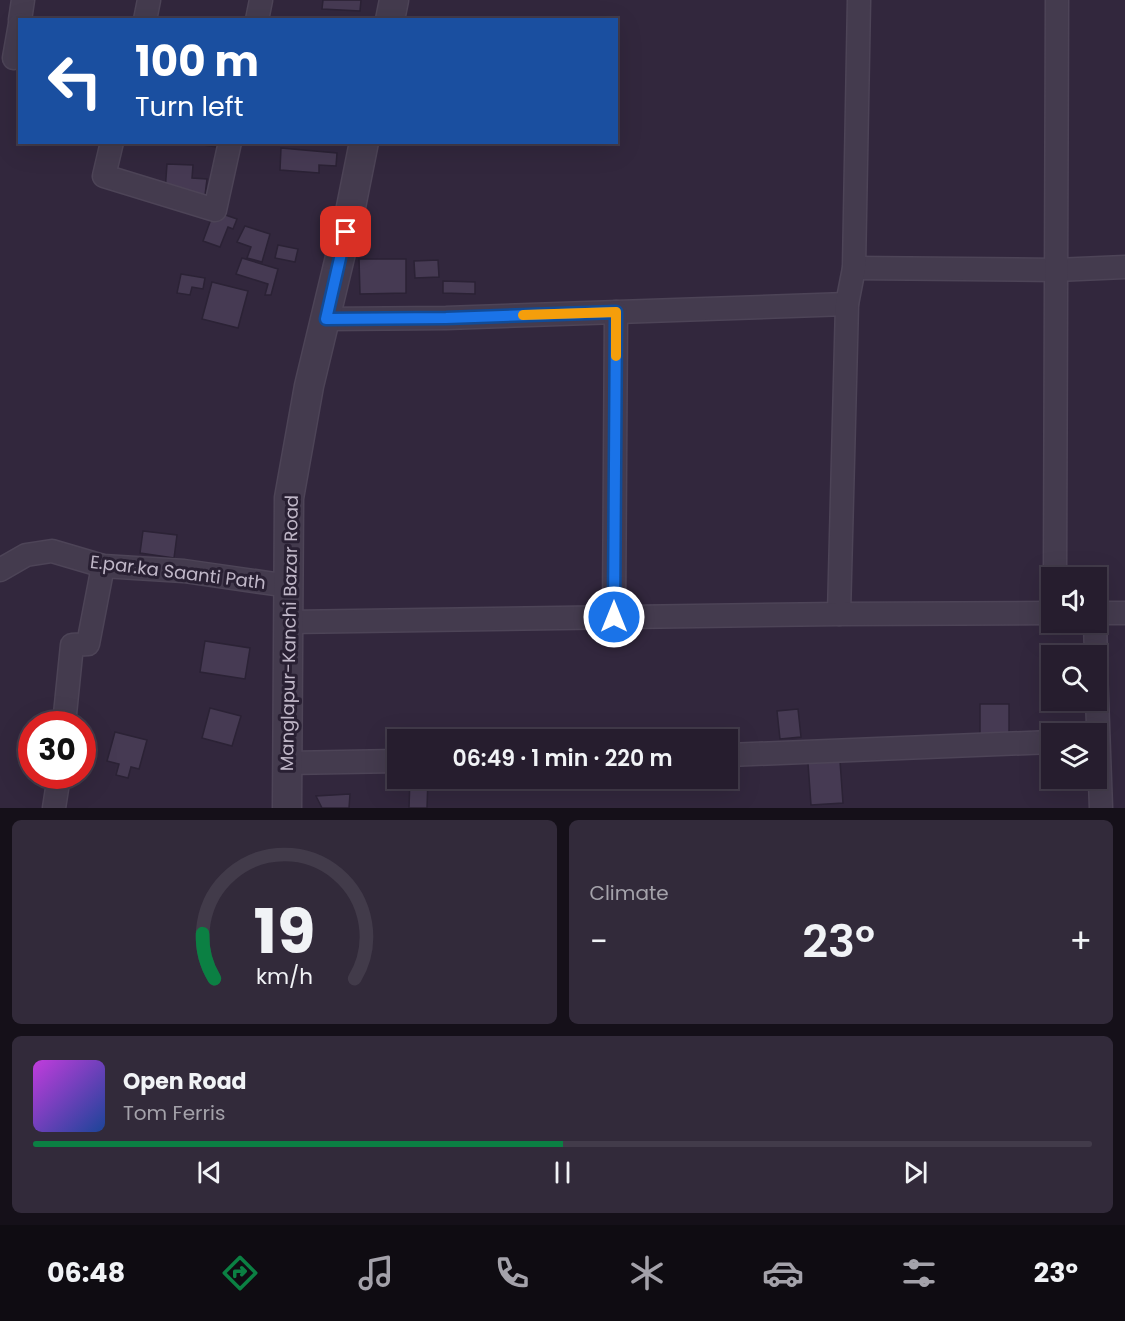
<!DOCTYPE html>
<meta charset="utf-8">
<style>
:root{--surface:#261d2e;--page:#322a3a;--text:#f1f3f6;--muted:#a4a2aa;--line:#423b4a;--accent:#0b8043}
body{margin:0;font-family:Poppins,sans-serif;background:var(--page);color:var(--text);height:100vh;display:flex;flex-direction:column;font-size:22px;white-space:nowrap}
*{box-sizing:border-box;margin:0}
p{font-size:20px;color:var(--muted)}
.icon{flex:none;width:33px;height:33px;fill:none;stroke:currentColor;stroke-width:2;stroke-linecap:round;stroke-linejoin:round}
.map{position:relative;height:808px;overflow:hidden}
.side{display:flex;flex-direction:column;gap:12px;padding:12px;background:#151019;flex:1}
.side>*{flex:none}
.top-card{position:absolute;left:18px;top:18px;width:600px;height:126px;border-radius:0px;box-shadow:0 6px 24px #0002,0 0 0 2px var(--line);background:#1a4fa0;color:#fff;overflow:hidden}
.buttons{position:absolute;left:1041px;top:567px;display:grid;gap:12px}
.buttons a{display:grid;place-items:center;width:66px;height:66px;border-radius:0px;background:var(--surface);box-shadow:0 6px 24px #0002,0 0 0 2px var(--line);font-size:30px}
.speed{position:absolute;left:18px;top:711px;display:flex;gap:12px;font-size:30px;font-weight:700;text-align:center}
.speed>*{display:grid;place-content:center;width:78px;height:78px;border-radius:50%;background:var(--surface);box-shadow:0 6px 24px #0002,0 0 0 2px var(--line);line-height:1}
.speed .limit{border:9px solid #d22;background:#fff;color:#111}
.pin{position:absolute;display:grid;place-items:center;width:51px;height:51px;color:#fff;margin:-26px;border-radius:12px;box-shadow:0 3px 9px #0006}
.me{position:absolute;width:66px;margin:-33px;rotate:0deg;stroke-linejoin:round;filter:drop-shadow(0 0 4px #0008)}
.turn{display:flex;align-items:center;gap:21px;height:126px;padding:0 18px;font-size:27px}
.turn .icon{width:78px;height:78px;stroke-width:2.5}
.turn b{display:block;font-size:42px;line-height:51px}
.big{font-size:45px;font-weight:600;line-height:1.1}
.side .tile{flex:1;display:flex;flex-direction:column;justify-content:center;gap:9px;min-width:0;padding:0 21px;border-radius:9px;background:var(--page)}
.side .dial{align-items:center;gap:0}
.dial svg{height:156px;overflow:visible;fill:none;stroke:var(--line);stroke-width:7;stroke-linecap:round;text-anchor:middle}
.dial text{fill:var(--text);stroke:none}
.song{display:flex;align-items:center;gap:18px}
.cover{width:72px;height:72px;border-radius:9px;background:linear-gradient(135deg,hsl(290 70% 55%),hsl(220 70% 35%))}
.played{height:6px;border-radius:3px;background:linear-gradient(90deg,var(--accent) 50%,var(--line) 50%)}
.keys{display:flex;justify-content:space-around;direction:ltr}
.heat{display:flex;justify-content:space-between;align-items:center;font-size:33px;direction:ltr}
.side .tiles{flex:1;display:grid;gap:12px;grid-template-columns:1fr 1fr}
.tile:last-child{grid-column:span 2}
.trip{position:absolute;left:387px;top:729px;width:351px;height:60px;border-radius:0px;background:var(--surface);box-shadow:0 6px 24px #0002,0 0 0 2px var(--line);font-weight:600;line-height:60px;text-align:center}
.tabs{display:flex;height:96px;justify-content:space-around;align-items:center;background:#0f0c12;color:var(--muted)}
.tabs .icon{width:42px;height:42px}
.tabs .current{color:var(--accent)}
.tabs b{font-size:27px;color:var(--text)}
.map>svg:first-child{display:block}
</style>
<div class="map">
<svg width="1125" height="808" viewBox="0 0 1125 808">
<rect width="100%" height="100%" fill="#32273d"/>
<g fill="#463a53" stroke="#2b2235" stroke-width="1.5">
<path d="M323 0H361L360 11 322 9Z"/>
<path d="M182 142H216V147Z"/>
<path d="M281 148 337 153 336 166 319 165V173L280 170Z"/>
<path d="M167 164 193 165 192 178 207 179 205 195 165 192Z"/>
<path d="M214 211 237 219 233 229 228 227 220 247 203 241Z"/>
<path d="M245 226 270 234 262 262 247 258 251 247 237 242Z"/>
<path d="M278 245 298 249 295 262 275 258Z"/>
<path d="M242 258 278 269 271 295H265L268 284 236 274Z"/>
<path d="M359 259H406V293L360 294Z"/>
<path d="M438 260 439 277 415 278 414 261Z"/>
<path d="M181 274 205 278 203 289 192 287 190 295 177 293Z"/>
<path d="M443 281 475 282V294L443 293Z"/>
<path d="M212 282 248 291 238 328 202 319Z"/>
<path d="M143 531 177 535 174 558 140 553Z"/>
<path d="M205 641 250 648 245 679 200 672Z"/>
<rect x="980" y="704" width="29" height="31"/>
<path d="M210 708 241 716 232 746 202 738Z"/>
<path d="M798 709 801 737 780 739 777 711Z"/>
<path d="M115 732 147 740 139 769 131 767 128 778 116 775 119 764 107 761Z"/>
<path d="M840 761 843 803 811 805 808 763Z"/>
<path d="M410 778H428L427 808H409Z"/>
<path d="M350 794 349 808H322L316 796Z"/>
</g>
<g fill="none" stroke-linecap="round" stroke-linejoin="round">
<g stroke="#4d4457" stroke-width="25">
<g id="minor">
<path d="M20 20 23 0"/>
<path d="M145 20 149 0"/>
<path d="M257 20 261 0"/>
<path d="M14 58 20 24"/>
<path d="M112 142 104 176 215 210 230 142"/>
<path d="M854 268 1056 270 1125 267"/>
<path d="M326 319 446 318 847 304"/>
<path d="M0 570 26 555 52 551 103 566 184 571 289 586"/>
<path d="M1055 578 1057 0"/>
<path d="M1096 613H1125"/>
<path d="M839 614 847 304 854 268 859 0"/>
<path d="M614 617 616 312"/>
<path d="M288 622 839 614 1052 613"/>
<path d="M1095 622 1096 656"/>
<path d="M1096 670 1101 808"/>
<path d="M64 724 72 645 88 644 103 566"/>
<path d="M728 755 1052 742"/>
<path d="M287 763 398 761"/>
<path d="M54 808 59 776"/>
</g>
</g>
<g stroke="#4d4457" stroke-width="31">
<g id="tertiary">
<path d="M390 20 394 0"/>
<path d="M287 808 289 498 309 386 346 232 364 142"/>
</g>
</g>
<use href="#minor" stroke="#443b4e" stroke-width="22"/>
<use href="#tertiary" stroke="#443b4e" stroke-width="28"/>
</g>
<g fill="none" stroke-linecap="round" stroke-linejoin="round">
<g stroke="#114b97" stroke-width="15">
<path id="route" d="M346 232 326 319 446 318 616 312 614 617"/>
</g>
<use href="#route" stroke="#1a73e8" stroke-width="10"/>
<path stroke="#f59e0b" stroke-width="10" d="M523 315 616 312V356"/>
</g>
<g text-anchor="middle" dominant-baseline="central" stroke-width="6" stroke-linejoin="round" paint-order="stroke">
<g font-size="18" fill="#c0b7c8" stroke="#292033">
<text transform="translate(178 572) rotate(7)">E.par.ka Saanti Path</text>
<text transform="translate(289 633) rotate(-89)">Manglapur-Kanchi Bazar Road</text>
</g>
</g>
</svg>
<div class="buttons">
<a><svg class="icon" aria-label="sound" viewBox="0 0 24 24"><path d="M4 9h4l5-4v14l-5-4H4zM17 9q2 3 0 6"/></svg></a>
<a><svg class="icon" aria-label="search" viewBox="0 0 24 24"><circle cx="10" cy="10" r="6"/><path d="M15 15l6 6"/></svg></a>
<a><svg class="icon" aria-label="layers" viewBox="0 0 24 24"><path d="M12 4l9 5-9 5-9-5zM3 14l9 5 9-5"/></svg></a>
</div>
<div class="speed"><div class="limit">30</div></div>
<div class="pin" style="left:346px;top:232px;background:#d93025"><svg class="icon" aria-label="arrive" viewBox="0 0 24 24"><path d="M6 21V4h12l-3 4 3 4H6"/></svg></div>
<svg class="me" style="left:614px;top:617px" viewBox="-20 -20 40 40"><circle r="17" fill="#1a73e8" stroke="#fff" stroke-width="3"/><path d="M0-11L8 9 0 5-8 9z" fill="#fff"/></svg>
<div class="trip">06:49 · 1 min · 220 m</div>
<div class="top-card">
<div class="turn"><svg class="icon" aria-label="left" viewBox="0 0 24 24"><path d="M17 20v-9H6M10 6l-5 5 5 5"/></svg><div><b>100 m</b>Turn left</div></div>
</div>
</div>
<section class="side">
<div class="tiles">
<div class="tile dial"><svg viewBox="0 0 100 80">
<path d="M14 69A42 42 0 1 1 86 69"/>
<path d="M14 69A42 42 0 0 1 8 46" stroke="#0b8043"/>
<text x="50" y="56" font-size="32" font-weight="700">19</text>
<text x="50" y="72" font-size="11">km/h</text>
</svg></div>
<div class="tile"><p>Climate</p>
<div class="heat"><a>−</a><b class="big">23°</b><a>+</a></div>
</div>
<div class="tile">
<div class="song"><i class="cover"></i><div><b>Open Road</b><p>Tom Ferris</p></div></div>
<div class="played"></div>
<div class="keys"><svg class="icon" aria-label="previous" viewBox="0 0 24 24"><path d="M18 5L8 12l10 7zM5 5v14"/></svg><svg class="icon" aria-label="pause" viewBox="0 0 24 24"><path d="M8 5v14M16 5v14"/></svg><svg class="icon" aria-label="next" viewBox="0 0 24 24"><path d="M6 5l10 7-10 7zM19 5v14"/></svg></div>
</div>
</div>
</section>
<nav class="tabs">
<b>06:48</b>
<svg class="icon current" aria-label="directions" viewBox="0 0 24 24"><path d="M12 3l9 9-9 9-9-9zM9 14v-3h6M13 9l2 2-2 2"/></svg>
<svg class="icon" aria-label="music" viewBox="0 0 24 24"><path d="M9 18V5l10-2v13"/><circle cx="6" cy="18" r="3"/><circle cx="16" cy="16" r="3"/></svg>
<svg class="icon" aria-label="phone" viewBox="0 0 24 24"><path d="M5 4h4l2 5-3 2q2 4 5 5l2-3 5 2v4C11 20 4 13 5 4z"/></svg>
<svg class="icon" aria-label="climate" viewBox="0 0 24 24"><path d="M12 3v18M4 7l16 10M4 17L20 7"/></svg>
<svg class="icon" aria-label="car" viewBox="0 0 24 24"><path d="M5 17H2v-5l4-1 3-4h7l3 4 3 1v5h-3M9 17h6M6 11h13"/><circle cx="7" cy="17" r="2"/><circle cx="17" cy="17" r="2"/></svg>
<svg class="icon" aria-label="filters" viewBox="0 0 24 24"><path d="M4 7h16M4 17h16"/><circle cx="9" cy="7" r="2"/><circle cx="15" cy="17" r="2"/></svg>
<b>23°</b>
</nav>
